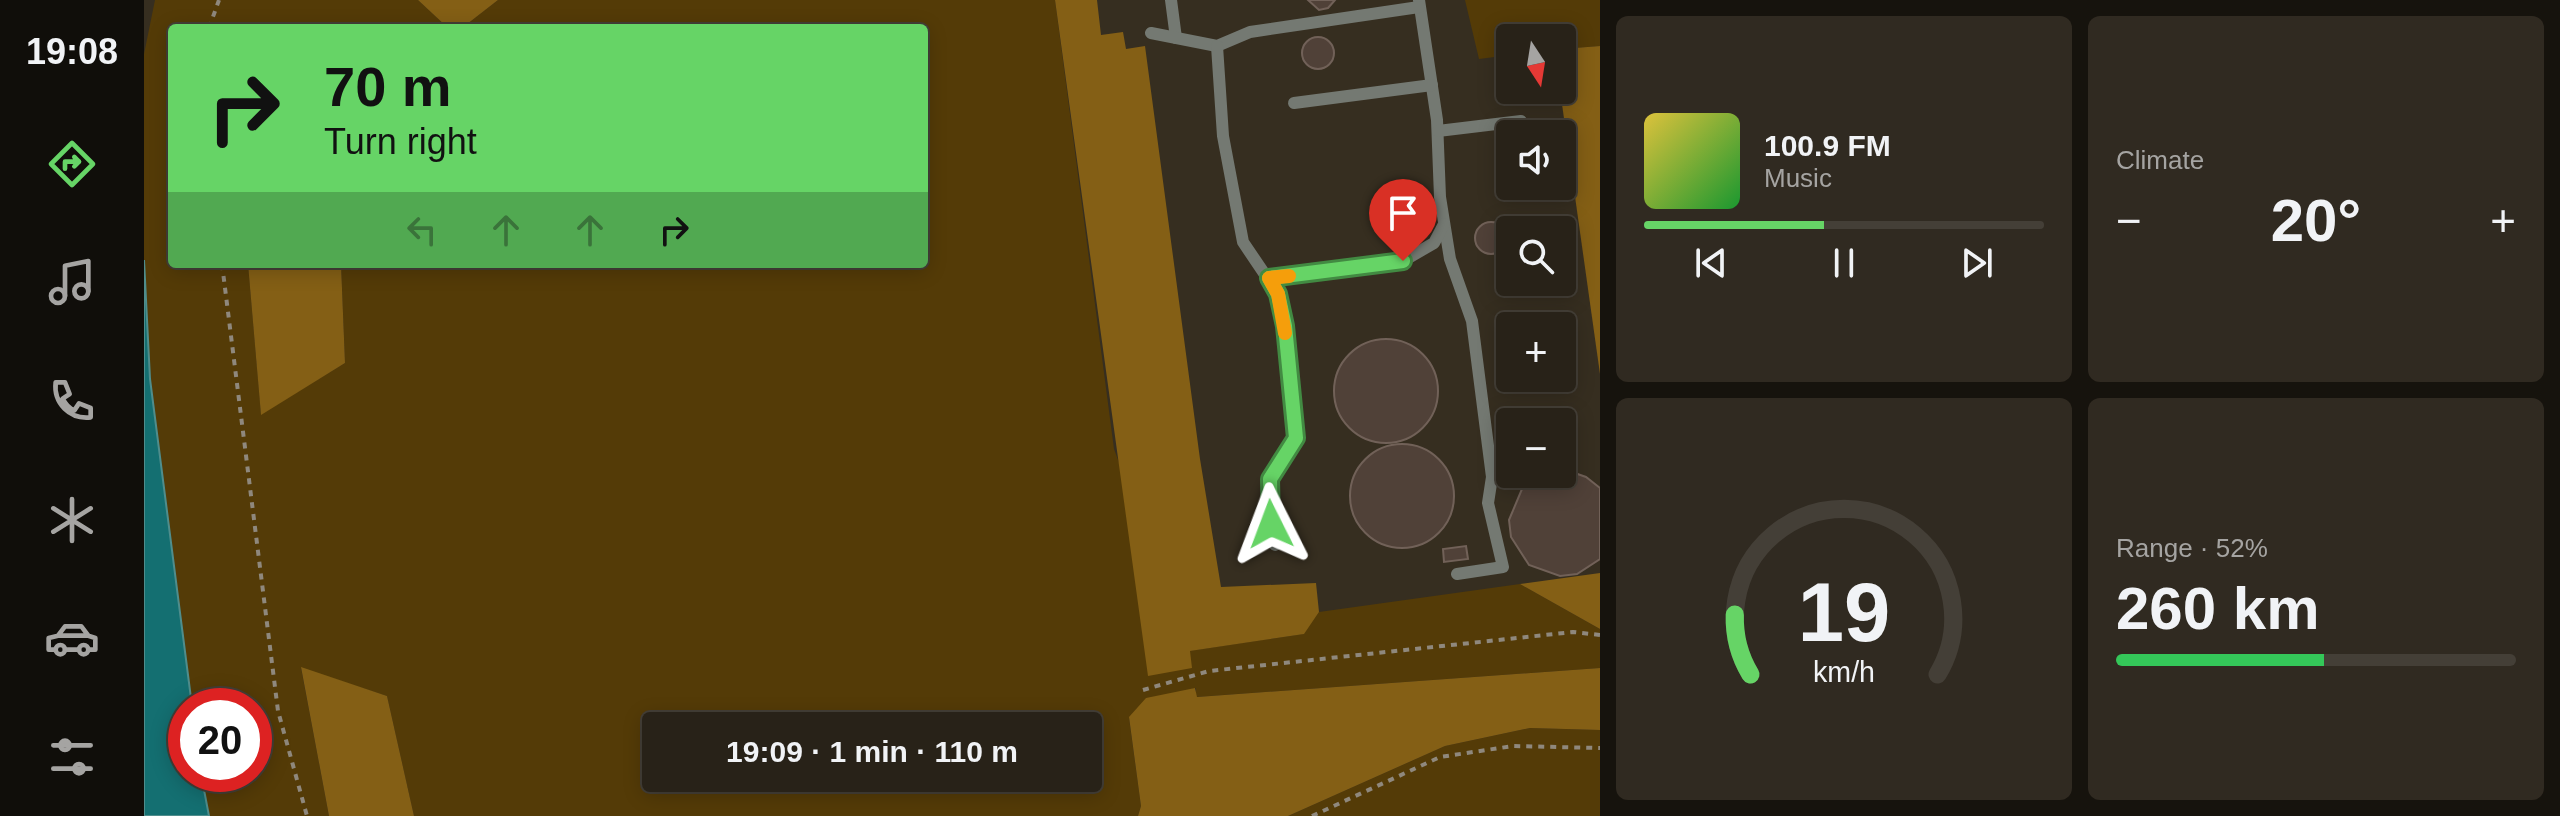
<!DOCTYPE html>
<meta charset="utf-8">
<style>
:root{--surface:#282218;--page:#302a21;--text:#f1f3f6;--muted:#a5a4a2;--line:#443f37;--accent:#66d466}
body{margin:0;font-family:Arial,sans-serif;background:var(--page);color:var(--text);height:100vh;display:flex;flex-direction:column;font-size:30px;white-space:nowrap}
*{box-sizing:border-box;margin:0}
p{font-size:26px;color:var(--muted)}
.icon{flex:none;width:44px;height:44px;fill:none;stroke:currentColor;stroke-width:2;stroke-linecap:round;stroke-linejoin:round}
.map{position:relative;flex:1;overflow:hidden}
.details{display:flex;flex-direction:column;gap:16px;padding:16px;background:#16130d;width:960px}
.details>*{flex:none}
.banner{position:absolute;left:24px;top:24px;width:760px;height:244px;border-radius:8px;box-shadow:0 4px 20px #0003,0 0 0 2px var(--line);background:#66d466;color:#111;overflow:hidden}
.needle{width:52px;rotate:168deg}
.buttons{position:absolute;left:1352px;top:24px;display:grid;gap:16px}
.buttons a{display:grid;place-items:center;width:80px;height:80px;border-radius:8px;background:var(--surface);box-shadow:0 4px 20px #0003,0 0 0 2px var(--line);font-size:40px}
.speed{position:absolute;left:24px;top:688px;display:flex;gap:16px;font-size:40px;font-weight:700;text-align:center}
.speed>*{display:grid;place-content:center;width:104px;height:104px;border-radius:50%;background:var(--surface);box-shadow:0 4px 20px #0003,0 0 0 2px var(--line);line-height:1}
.speed .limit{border:12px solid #d22;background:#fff;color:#111}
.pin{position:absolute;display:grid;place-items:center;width:68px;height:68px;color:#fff;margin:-82px -34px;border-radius:50% 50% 50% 0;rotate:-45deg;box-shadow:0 0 8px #0007}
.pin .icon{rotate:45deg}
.me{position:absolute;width:88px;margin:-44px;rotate:357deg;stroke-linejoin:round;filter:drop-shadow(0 0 6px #0008)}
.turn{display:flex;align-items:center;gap:28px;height:168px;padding:0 24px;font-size:36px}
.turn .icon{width:104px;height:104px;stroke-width:2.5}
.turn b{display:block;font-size:56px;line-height:68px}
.lanes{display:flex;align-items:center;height:76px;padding:0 24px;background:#0003;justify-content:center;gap:40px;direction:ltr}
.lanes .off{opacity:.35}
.big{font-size:60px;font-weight:700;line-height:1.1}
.details .tile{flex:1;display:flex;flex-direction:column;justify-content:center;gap:12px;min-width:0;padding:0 28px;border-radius:12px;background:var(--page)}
.details .dial{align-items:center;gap:0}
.dial svg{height:208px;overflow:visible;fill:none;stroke:var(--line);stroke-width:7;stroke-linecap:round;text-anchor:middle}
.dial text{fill:var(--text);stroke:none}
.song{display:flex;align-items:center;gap:24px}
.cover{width:96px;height:96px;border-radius:12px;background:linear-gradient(135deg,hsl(50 70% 55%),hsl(130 70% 35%))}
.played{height:8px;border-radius:4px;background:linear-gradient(90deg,var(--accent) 45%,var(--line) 45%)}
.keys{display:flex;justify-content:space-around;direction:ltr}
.heat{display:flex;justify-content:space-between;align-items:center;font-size:44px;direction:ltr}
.charge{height:12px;border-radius:6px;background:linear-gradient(90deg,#34c759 52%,var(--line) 0)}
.details .tiles{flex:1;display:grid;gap:16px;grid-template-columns:repeat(2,1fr)}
.trip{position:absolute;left:498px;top:712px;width:460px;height:80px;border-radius:8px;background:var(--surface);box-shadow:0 4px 20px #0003,0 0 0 2px var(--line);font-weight:700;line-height:80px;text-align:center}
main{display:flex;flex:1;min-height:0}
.tab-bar{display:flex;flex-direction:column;width:144px;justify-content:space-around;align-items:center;background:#100e0a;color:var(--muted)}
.tab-bar .icon{width:56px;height:56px}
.tab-bar .on{color:var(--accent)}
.tab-bar b{font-size:36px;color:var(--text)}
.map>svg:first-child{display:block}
</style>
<main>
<nav class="tab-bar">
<b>19:08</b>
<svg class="icon on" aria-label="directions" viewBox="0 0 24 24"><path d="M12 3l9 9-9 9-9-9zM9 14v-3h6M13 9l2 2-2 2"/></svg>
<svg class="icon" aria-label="music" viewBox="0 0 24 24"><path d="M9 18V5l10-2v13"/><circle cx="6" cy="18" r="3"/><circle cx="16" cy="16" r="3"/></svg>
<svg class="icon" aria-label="phone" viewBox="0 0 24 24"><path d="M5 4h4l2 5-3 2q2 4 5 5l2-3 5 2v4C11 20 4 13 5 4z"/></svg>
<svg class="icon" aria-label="climate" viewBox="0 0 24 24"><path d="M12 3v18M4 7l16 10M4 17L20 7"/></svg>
<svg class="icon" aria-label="car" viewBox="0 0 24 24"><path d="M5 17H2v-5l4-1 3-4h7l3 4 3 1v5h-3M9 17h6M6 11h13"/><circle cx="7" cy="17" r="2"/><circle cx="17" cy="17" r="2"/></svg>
<svg class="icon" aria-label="filters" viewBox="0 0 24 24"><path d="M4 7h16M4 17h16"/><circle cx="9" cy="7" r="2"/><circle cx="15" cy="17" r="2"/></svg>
</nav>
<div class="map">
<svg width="1456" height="816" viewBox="0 0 1456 816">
<rect width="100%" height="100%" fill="#362e20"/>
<g fill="#543b07" fill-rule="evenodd">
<path d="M11 0H274L304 28H28V264H104L117 414 201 363 197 264H780V28H318L354 0H911L970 449 1045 651 1159 634 1175 612 1376 584 1456 629V668L1052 697V688L985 718 997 806 994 816H270L243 696 157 668 185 816H65L57 774H110V706H48L6 379 0 260V54ZM512 726H944V778H512Z"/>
<path d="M1321 0H1456V46L1418 49V38H1366V55L1335 59Z"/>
<path d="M1386 728 1456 730V816H1144L1301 746Z"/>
</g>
<g fill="#845f15">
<path d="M274 0H354L318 28H304Z"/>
<path d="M911 0H953L957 35 979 32 982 49 1001 46 1056 459 1077 587 1172 583 1175 612 1160 634 1046 651 1048 668 1004 676Z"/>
<path d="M1456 46V374L1416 90 1418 49Z"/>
<path d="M104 264H197L201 363 117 415Z"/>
<path d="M1456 573V629L1376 584Z"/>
<path d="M157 667 243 696 270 816H185Z"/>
<path d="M1456 668V730L1386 728 1301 746 1144 816H994L997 806 985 717 1002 698 1051 688 1053 697Z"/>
</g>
<path fill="#146f71" stroke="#4f8d8c" stroke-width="2" d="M0 260 6 379 48 706H42V774H57L65 816H0Z"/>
<g fill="#504138" stroke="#716158" stroke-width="2">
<path d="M1191 0 1184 8 1175 10 1164 0Z"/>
<circle cx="1174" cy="53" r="16"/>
<path d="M1379 216 1389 219 1396 230H1366V240L1364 235 1366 224Z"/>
<circle cx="1347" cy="238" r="16"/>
<circle cx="1242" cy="391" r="52"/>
<circle cx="1258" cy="496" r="52"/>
<path d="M1425 471 1442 477 1456 488V559L1433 574 1416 576 1385 565 1367 537 1365 520 1378 489 1392 478Z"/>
<path d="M1322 546 1324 559 1300 562 1299 549Z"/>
</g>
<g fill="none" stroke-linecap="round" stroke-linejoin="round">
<g stroke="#8f887d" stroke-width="4" stroke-dasharray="6 6" stroke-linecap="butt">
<path d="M65 28 75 0"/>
<path d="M78 264 134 711 163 816"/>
<path d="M999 690 1065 671 1429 632 1456 635"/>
<path d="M1168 816 1296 757 1369 746 1456 748"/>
</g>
<g stroke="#747972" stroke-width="12">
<path d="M1027 0 1032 38"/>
<path d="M1275 0 1293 120 1296 197 1306 259 1328 321 1348 477 1344 503 1359 567 1313 574"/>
<path d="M1007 33 1073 46 1106 32 1275 7"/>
<path d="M1073 46 1079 136 1099 242 1134 294 1141 326 1152 438 1126 479 1124 502 1131 545"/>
<path d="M1150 103 1288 85"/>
<path d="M1294 131 1377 121"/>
<path d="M1125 278 1259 261 1290 243 1300 224"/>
</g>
</g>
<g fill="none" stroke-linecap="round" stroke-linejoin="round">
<g stroke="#428a42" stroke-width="20">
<path id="route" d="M1127 524 1126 479 1152 438 1141 326 1134 294 1125 278 1259 261"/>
</g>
<use href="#route" stroke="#66d466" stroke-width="14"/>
<path stroke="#f59e0b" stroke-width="14" d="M1141 333 1134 294 1125 278 1145 276"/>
</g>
</svg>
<div class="buttons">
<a><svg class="needle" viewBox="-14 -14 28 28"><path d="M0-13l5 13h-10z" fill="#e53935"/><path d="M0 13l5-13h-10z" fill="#a5a4a2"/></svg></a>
<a><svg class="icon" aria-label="sound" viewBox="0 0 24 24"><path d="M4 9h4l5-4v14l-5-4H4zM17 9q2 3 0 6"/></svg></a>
<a><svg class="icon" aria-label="search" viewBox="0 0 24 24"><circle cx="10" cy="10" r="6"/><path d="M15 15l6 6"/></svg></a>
<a>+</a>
<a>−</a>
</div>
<div class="speed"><div class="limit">20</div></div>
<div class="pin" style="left:1259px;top:261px;background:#d93025"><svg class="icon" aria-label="arrive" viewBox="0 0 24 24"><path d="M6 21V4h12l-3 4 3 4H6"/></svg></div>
<svg class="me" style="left:1127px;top:524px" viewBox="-20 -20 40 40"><path d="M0-17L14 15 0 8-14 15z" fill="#66d466" stroke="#fff" stroke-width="4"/></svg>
<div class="trip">19:09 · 1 min · 110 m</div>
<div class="banner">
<div class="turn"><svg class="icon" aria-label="right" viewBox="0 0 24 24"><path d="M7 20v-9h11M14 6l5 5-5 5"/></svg><div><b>70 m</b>Turn right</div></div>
<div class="lanes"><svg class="icon off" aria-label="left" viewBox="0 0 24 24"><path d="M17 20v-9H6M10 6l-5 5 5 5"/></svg><svg class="icon off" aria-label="ahead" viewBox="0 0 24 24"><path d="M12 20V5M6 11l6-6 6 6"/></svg><svg class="icon off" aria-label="ahead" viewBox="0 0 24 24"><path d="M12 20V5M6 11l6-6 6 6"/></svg><svg class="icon" aria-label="right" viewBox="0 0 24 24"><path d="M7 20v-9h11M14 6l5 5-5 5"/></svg></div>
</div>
</div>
<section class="details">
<div class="tiles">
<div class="tile">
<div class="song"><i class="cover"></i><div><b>100.9 FM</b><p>Music</p></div></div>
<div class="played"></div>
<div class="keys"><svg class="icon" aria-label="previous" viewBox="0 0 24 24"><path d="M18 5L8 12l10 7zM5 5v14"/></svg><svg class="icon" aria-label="pause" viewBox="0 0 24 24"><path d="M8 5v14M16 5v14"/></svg><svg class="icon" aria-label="next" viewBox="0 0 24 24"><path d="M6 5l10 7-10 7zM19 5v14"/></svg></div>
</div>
<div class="tile"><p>Climate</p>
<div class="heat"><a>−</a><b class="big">20°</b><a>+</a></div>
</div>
<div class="tile dial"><svg viewBox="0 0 100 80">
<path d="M14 69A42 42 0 1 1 86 69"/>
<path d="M14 69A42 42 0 0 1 8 46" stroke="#66d466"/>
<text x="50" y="56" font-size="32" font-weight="700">19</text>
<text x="50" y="72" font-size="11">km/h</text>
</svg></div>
<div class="tile"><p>Range · 52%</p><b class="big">260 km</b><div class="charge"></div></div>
</div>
</section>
</main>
